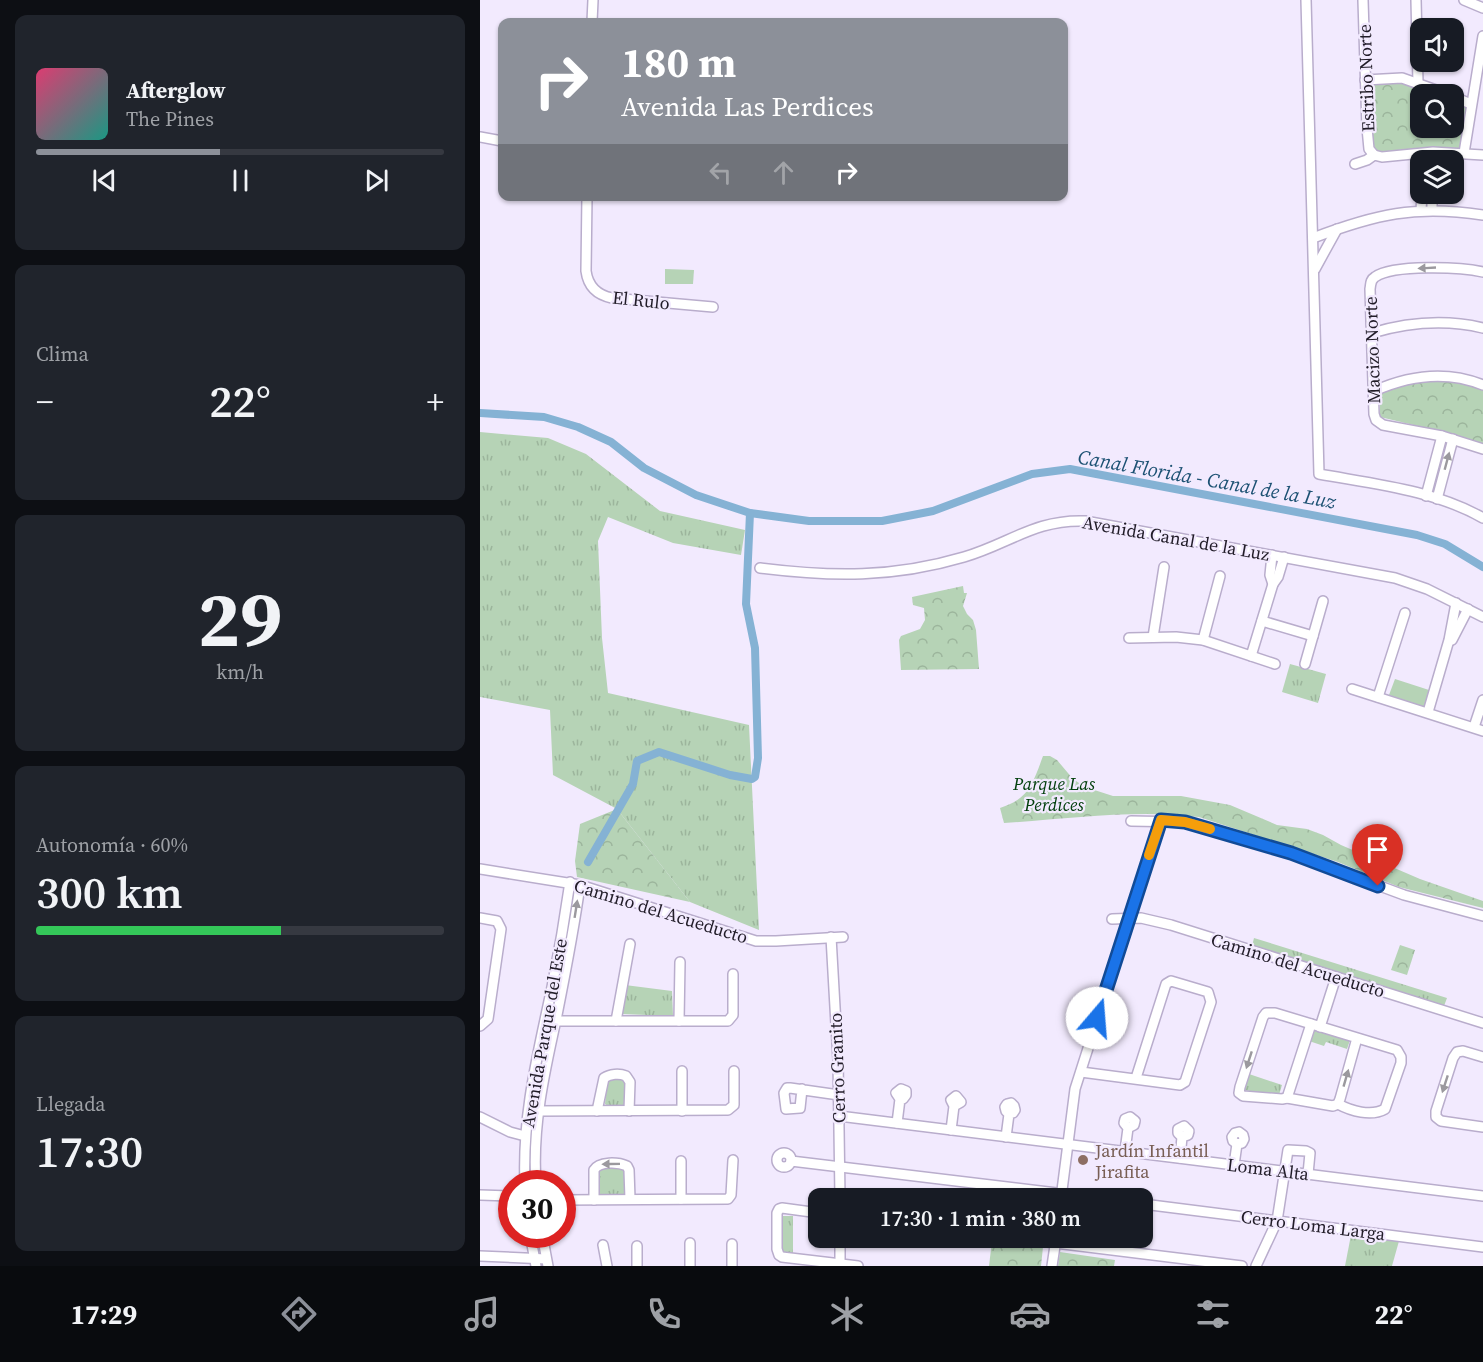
<!DOCTYPE html>
<html lang="es">
<meta charset="utf-8">
<style>
:root{--surface:#171b24;--page:#20242c;--text:#f1f3f6;--muted:#9ea1a6;--line:#363941;--accent:#8c9099}
body{margin:0;font-family:"Source Serif 4",serif;background:var(--page);color:var(--text);height:100vh;display:flex;flex-direction:column;font-size:22px;white-space:nowrap}
*{box-sizing:border-box;margin:0}
p{font-size:20px;color:var(--muted)}
.icon{flex:none;width:33px;height:33px;fill:none;stroke:currentColor;stroke-width:2;stroke-linecap:round;stroke-linejoin:round}
.map{position:relative;flex:1;overflow:hidden}
.sheet{display:flex;flex-direction:column;gap:15px;padding:15px;background:#0d0f14;width:480px}
.sheet>*{flex:none}
.hud{position:absolute;left:18px;top:18px;width:570px;height:183px;border-radius:12px;box-shadow:0 2px 4px #0004;background:#8c9099;color:#fff;overflow:hidden}
.tools{position:absolute;left:930px;top:18px;display:grid;gap:12px}
.tools a{display:grid;place-items:center;width:54px;height:54px;border-radius:12px;background:var(--surface);box-shadow:0 2px 4px #0004;font-size:30px}
.speed{position:absolute;left:18px;top:1170px;display:flex;gap:12px;font-size:30px;font-weight:700;text-align:center}
.speed>*{display:grid;place-content:center;width:78px;height:78px;border-radius:50%;background:var(--surface);box-shadow:0 2px 4px #0004;line-height:1}
.speed .limit{border:9px solid #d22;background:#fff;color:#111}
.pin{position:absolute;display:grid;place-items:center;width:51px;height:51px;color:#fff;margin:-62px -26px;border-radius:50% 50% 50% 0;rotate:-45deg;box-shadow:0 0 6px #0007}
.pin .icon{rotate:45deg}
.me{position:absolute;width:66px;margin:-33px;rotate:18deg;stroke-linejoin:round;filter:drop-shadow(0 0 4px #0008)}
.turn{display:flex;align-items:center;gap:21px;height:126px;padding:0 24px;font-size:27px}
.turn .icon{width:78px;height:78px;stroke-width:2.5}
.turn b{display:block;font-size:42px;line-height:51px}
.lanes{display:flex;align-items:center;height:57px;padding:0 24px;background:#0003;justify-content:center;gap:30px;direction:ltr}
.lanes .off{opacity:.35}
.big{font-size:45px;font-weight:600;line-height:1.1}
.sheet .widget{flex:1;display:flex;flex-direction:column;justify-content:center;gap:9px;min-width:0;padding:0 21px;border-radius:12px;background:var(--page)}
.sheet .dial{align-items:center;gap:0}
.dial b{font-size:78px;line-height:1}
.song{display:flex;align-items:center;gap:18px}
.cover{width:72px;height:72px;border-radius:9px;background:linear-gradient(135deg,hsl(340 70% 55%),hsl(170 70% 35%))}
.played{height:6px;border-radius:3px;background:linear-gradient(90deg,var(--accent) 45%,var(--line) 45%)}
.keys{display:flex;justify-content:space-around;direction:ltr}
.heat{display:flex;justify-content:space-between;align-items:center;font-size:33px;direction:ltr}
.charge{height:9px;border-radius:4px;background:linear-gradient(90deg,#34c759 60%,var(--line) 0)}
.trip{position:absolute;left:328px;top:1188px;width:345px;height:60px;border-radius:12px;background:var(--surface);box-shadow:0 2px 4px #0004;font-weight:600;line-height:60px;text-align:center}
.tabs{display:flex;height:96px;justify-content:space-around;align-items:center;background:#090b0e;color:var(--muted)}
.tabs .icon{width:42px;height:42px}
.tabs .on{color:var(--accent)}
.tabs b{font-size:27px;color:var(--text)}
main{display:flex;flex:1;min-height:0}
.map>svg:first-child{display:block}
</style>
<main>
<section class="sheet">
<div class="widget">
<div class="song"><i class="cover"></i><div><b>Afterglow</b><p>The Pines</p></div></div>
<div class="played"></div>
<div class="keys"><svg class="icon" aria-label="previous" viewBox="0 0 24 24"><path d="M18 5L8 12l10 7zM5 5v14"/></svg><svg class="icon" aria-label="pause" viewBox="0 0 24 24"><path d="M8 5v14M16 5v14"/></svg><svg class="icon" aria-label="next" viewBox="0 0 24 24"><path d="M6 5l10 7-10 7zM19 5v14"/></svg></div>
</div>
<div class="widget"><p>Clima</p>
<div class="heat"><a>−</a><b class="big">22°</b><a>+</a></div>
</div>
<div class="widget dial"><b>29</b><p>km/h</p></div>
<div class="widget"><p>Autonomía · 60%</p><b class="big">300 km</b><div class="charge"></div></div>
<div class="widget"><p>Llegada</p><b class="big">17:30</b></div>
</section>
<div class="map">
<svg width="1003" height="1266" viewBox="0 0 1003 1266">
<defs>
<pattern id="grass-tufts" width="24" height="20" patternUnits="userSpaceOnUse" patternTransform="scale(1.5)"><rect width="24" height="20" fill="#b6d3b6"/><path d="M3 7l-1-3M5 7V3M7 7l1-3M15 17l-1-3M17 17v-4M19 17l1-3" fill="none" stroke="#9cb59c"/></pattern>
<pattern id="forest-crowns" width="20" height="18" patternUnits="userSpaceOnUse" patternTransform="scale(1.5)"><rect width="20" height="18" fill="#b6d3b6"/><path d="M2 6a3 3 0 1 1 6 0M12 15a3 3 0 1 1 6 0" fill="none" stroke="#9cb59c"/></pattern>
</defs>
<rect width="100%" height="100%" fill="#f2eafe"/>
<g fill="url(#grass-tufts)">
<path d="M0 432 68 438 106 454 180 511 265 530 261 555 193 543 128 517 118 541 122 638 128 693 269 725 279 930 210 902 137 809 73 775 70 710 0 697Z"/>
<path d="M810 664 846 674 838 703 802 692Z"/>
<path d="M94 890 78 996 60 1072 56 1102 52 1183 49 1184V1138L57 1072 81 968Z"/>
<path d="M774 938 967 998 964 1006 772 946Z"/>
<path d="M145 985 192 991 193 1016 141 1014Z"/>
<path d="M833 1028 870 1040 867 1049 846 1042 844 1046 829 1041Z"/>
<path d="M769 1074 802 1085 799 1095 763 1090Z"/>
<path d="M132 1077 147 1080 146 1104 144 1106H128L125 1104 127 1082Z"/>
<path d="M123 1167C131 1167 140 1165 145 1172L144 1195H118L117 1172Z"/>
<rect x="301" y="1216" width="12" height="37"/>
<path d="M871 1235 919 1241 912 1266H865Z"/>
</g>
<g fill="url(#forest-crowns)">
<path d="M894 82H898L900 84 921 83 952 94H940V128H974V101L988 109 980 149 940 148 897 152 893 146 890 85Z"/>
<path d="M952 380 980 382 1003 389V444L976 435 900 417V394L923 384Z"/>
<path d="M483 586 484 593H487L483 606 487 614 493 620 496 630 499 669 421 670 419 640 421 636 440 629 445 620 444 608 433 605 432 597Z"/>
<path d="M563 756H570L577 760 593 779 605 787 633 796H701L750 805 797 825 827 829 843 835 861 845 940 879 1003 901V908L919 887 858 862 719 817C655 809 588 819 524 823L520 808C549 799 553 783 563 756Z"/>
<path d="M137 809 210 902 97 877 95 861 100 824Z"/>
<path d="M920 945 935 950 927 975 911 970Z"/>
<path d="M512 1241 563 1247 561 1266H509Z"/>
<path d="M580 1252 635 1260 634 1266H578Z"/>
</g>
<g fill="#b6d3b6">
<path d="M185 269 214 270 213 284H185Z"/>
<path d="M915 679 949 690 944 707 909 695Z"/>
</g>
<g fill="none" stroke-linecap="round" stroke-linejoin="round">
<g stroke="#85b2d4" stroke-width="8">
<path d="M0 413 64 417 98 427 131 442 164 468 216 495 270 513 329 521H402L453 511 552 474 590 469 937 535 965 544 1003 567"/>
<path d="M108 862 153 784 157 761 179 752 250 775 272 779 275 777 278 758 275 648 266 604 270 513"/>
</g>
<g stroke="#b9adcc" stroke-width="12">
<g id="street">
<path d="M826 0 839 474C894 484 954 490 1003 518"/>
<path d="M883 0 887 128 889 149 894 155"/>
<path d="M936 0 938 83"/>
<path d="M984 0 1003 8"/>
<path d="M112 22 113 0"/>
<path d="M885 80 922 78 967 94"/>
<path d="M974 97 991 104"/>
<path d="M0 137 22 141"/>
<path d="M984 153 1003 36"/>
<path d="M875 164 887 160 894 155 902 157 953 152 1003 155"/>
<path d="M107 196 106 271C108 286 117 295 132 298L233 307"/>
<path d="M941 210 942 194"/>
<path d="M952 210V194"/>
<path d="M833 238C896 214 935 205 1003 215"/>
<path d="M835 269 857 229"/>
<path d="M1003 272C981 267 913 264 895 277 890 280 891 284 890 289L894 414 896 420 903 425 962 436 1003 449"/>
<path d="M892 333C929 322 965 319 1003 328"/>
<path d="M894 391C930 375 966 370 1003 385"/>
<path d="M946 496 962 436"/>
<path d="M957 499 973 439"/>
<path d="M792 555 790 575 793 584"/>
<path d="M280 568C352 577 413 578 484 557 529 544 555 519 605 521L915 578 947 589 1003 617"/>
<path d="M782 621 833 636"/>
<path d="M673 637 684 567"/>
<path d="M649 638 696 637 723 640 795 664"/>
<path d="M723 640 740 576"/>
<path d="M972 640 988 609"/>
<path d="M771 656 793 584 798 577 804 557"/>
<path d="M825 664 843 601"/>
<path d="M872 689 1003 731"/>
<path d="M898 697 925 613"/>
<path d="M948 712 969 640 976 603"/>
<path d="M994 727 1003 700"/>
<path d="M651 821 705 822 811 853 924 895 1003 916"/>
<path d="M0 869 100 885 276 941H296L363 937"/>
<path d="M0 918 17 921 21 929 8 1019 0 1026"/>
<path d="M632 919 661 918 691 925 1003 1023"/>
<path d="M351 937 358 1060 360 1198"/>
<path d="M76 1021H248L253 1015V974"/>
<path d="M136 1021 150 944"/>
<path d="M199 1021 200 962"/>
<path d="M840 1027 856 977"/>
<path d="M1003 1057 983 1051 977 1052 973 1058 956 1111V1117L961 1121 1003 1127"/>
<path d="M601 1072 700 1085 705 1082 731 1002 728 992 691 981 686 984 656 1078"/>
<path d="M322 1089 320 1108 306 1109 304 1093 307 1088H310L359 1095"/>
<path d="M807 1098 831 1024"/>
<path d="M858 1104C871 1111 891 1117 905 1109L921 1063V1057L917 1050 795 1013H786L783 1017 760 1087 759 1093 763 1096 802 1099 807 1098 853 1106 858 1104 860 1099 877 1038"/>
<path d="M58 1111 248 1110 254 1105V1071"/>
<path d="M117 1111 124 1078C130 1074 139 1073 146 1076L150 1082 149 1111"/>
<path d="M202 1111V1071"/>
<path d="M359 1116 1003 1196"/>
<path d="M0 1117 30 1132 45 1136"/>
<path d="M417 1123 420 1099 416 1093 421 1089 426 1091V1095L423 1099H420"/>
<path d="M471 1130 474 1106 471 1100 476 1096 481 1102 474 1106"/>
<path d="M526 1137 529 1114 526 1111 525 1107 527 1104 531 1103 534 1106 535 1110 533 1113 529 1114"/>
<path d="M645 1151 648 1128 644 1123 645 1119 650 1117 655 1121 654 1125 648 1128"/>
<circle cx="304" cy="1160" r="7"/>
<path d="M700 1158 702 1137 698 1133V1129L704 1126 709 1131 708 1135 702 1137"/>
<path d="M311 1161 618 1198"/>
<path d="M754 1165 757 1144 753 1141 752 1137 755 1133 759 1132 763 1135 764 1139 762 1143 757 1144"/>
<path d="M45 1184C42 1114 58 1054 72 987 79 952 85 917 90 882"/>
<path d="M56 1184C52 1128 64 1074 76 1020 85 975 94 930 100 885"/>
<path d="M0 1195 32 1196"/>
<path d="M581 1198 595 1089 681 820"/>
<path d="M201 1199V1161"/>
<path d="M82 1200 248 1199 251 1195 253 1160"/>
<path d="M114 1200V1170C119 1161 138 1162 147 1166L149 1170 150 1199"/>
<path d="M663 1204 1003 1247"/>
<path d="M339 1213 302 1208 299 1209 297 1213V1249L299 1255 302 1257 378 1266"/>
<path d="M50 1234 56 1266"/>
<path d="M62 1234 68 1266"/>
<path d="M360 1238V1266"/>
<path d="M534 1238 762 1266"/>
<path d="M210 1243V1266"/>
<path d="M252 1244V1266"/>
<path d="M123 1245 127 1266"/>
<path d="M0 1256 66 1259"/>
<path d="M157 1266V1246"/>
<path d="M572 1266 576 1239"/>
<path d="M776 1266 797 1221 808 1150 826 1151 830 1153 828 1174"/>
</g>
</g>
<use href="#street" stroke="#fff" stroke-width="9"/>
</g>
<defs><path id="oneway-solid" d="M-6-.8H1V-3.2L6.5 0L1 3.2V.8H-6Z" transform="scale(1.5)"/></defs>
<g fill="#9b999e">
<use href="#oneway-solid" transform="translate(947 268) rotate(177)"/>
<use href="#oneway-solid" transform="translate(967 461) rotate(-75)"/>
<use href="#oneway-solid" transform="translate(96 909) rotate(-81)"/>
<use href="#oneway-solid" transform="translate(769 1060) rotate(108)"/>
<use href="#oneway-solid" transform="translate(866 1078) rotate(-74)"/>
<use href="#oneway-solid" transform="translate(965 1084) rotate(108)"/>
<use href="#oneway-solid" transform="translate(131 1164) rotate(179)"/>
</g>
<g fill="none" stroke-linecap="round" stroke-linejoin="round">
<g stroke="#114b97" stroke-width="15">
<path id="route" d="M617 1018 681 820 705 822 811 853 898 886"/>
</g>
<use href="#route" stroke="#1a73e8" stroke-width="10"/>
<path stroke="#f59e0b" stroke-width="10" d="M669 855 681 820 705 822 730 829"/>
</g>
<circle fill="#8d6e63" stroke="#f2eafe" stroke-width="2" cx="603" cy="1160" r="6"/>
<g text-anchor="middle" dominant-baseline="central" stroke-width="4.5" stroke-linejoin="round" paint-order="stroke">
<g font-size="18" fill="#211c28" stroke="#f2eafe">
<text transform="translate(886 78) rotate(-92)">Estribo Norte</text>
<text transform="translate(161 300) rotate(6)">El Rulo</text>
<text transform="translate(892 350) rotate(-92)">Macizo Norte</text>
<text transform="translate(696 538) rotate(10)">Avenida Canal de la Luz</text>
<text transform="translate(181 911) rotate(17)">Camino del Acueducto</text>
<text transform="translate(818 965) rotate(17)">Camino del Acueducto</text>
<text transform="translate(64 1033) rotate(-80)">Avenida Parque del Este</text>
<text transform="translate(357 1068) rotate(-92)">Cerro Granito</text>
<text transform="translate(788 1169) rotate(7)">Loma Alta</text>
<text transform="translate(833 1225) rotate(7)">Cerro Loma Larga</text>
</g>
<g font-size="18" font-style="italic" fill="#03400d" stroke="#f2eafe">
<text x="574" y="783">Parque Las<tspan x="574" dy="21">Perdices</tspan></text>
</g>
<g font-size="18" fill="#785e54" stroke="#f2eafe" text-anchor="start">
<text x="615" y="1150">Jardín Infantil<tspan x="615" dy="21">Jirafita</tspan></text>
</g>
<g font-size="20" font-style="italic" fill="#1c5173" stroke="#f2eafe">
<text transform="translate(727 479) rotate(10)">Canal Florida - Canal de la Luz</text>
</g>
</g>
</svg>
<div class="tools">
<a><svg class="icon" aria-label="sound" viewBox="0 0 24 24"><path d="M4 9h4l5-4v14l-5-4H4zM17 9q2 3 0 6"/></svg></a>
<a><svg class="icon" aria-label="search" viewBox="0 0 24 24"><circle cx="10" cy="10" r="6"/><path d="M15 15l6 6"/></svg></a>
<a><svg class="icon" aria-label="layers" viewBox="0 0 24 24"><path d="M12 4l9 5-9 5-9-5zM3 14l9 5 9-5"/></svg></a>
</div>
<div class="speed"><div class="limit">30</div></div>
<div class="pin" style="left:898px;top:886px;background:#d93025"><svg class="icon" aria-label="arrive" viewBox="0 0 24 24"><path d="M6 21V4h12l-3 4 3 4H6"/></svg></div>
<svg class="me" style="left:617px;top:1018px" viewBox="-20 -20 40 40"><circle r="19" fill="#fff"/><path d="M0-13L10 11 0 6-10 11z" fill="#1a73e8"/></svg>
<div class="trip">17:30 · 1 min · 380 m</div>
<div class="hud">
<div class="turn"><svg class="icon" aria-label="right" viewBox="0 0 24 24"><path d="M7 20v-9h11M14 6l5 5-5 5"/></svg><div><b>180 m</b>Avenida Las Perdices</div></div>
<div class="lanes"><svg class="icon off" aria-label="left" viewBox="0 0 24 24"><path d="M17 20v-9H6M10 6l-5 5 5 5"/></svg><svg class="icon off" aria-label="ahead" viewBox="0 0 24 24"><path d="M12 20V5M6 11l6-6 6 6"/></svg><svg class="icon" aria-label="right" viewBox="0 0 24 24"><path d="M7 20v-9h11M14 6l5 5-5 5"/></svg></div>
</div>
</div>
</main>
<nav class="tabs">
<b>17:29</b>
<svg class="icon on" aria-label="directions" viewBox="0 0 24 24"><path d="M12 3l9 9-9 9-9-9zM9 14v-3h6M13 9l2 2-2 2"/></svg>
<svg class="icon" aria-label="music" viewBox="0 0 24 24"><path d="M9 18V5l10-2v13"/><circle cx="6" cy="18" r="3"/><circle cx="16" cy="16" r="3"/></svg>
<svg class="icon" aria-label="phone" viewBox="0 0 24 24"><path d="M5 4h4l2 5-3 2q2 4 5 5l2-3 5 2v4C11 20 4 13 5 4z"/></svg>
<svg class="icon" aria-label="climate" viewBox="0 0 24 24"><path d="M12 3v18M4 7l16 10M4 17L20 7"/></svg>
<svg class="icon" aria-label="car" viewBox="0 0 24 24"><path d="M5 17H2v-5l4-1 3-4h7l3 4 3 1v5h-3M9 17h6M6 11h13"/><circle cx="7" cy="17" r="2"/><circle cx="17" cy="17" r="2"/></svg>
<svg class="icon" aria-label="filters" viewBox="0 0 24 24"><path d="M4 7h16M4 17h16"/><circle cx="9" cy="7" r="2"/><circle cx="15" cy="17" r="2"/></svg>
<b>22°</b>
</nav>
